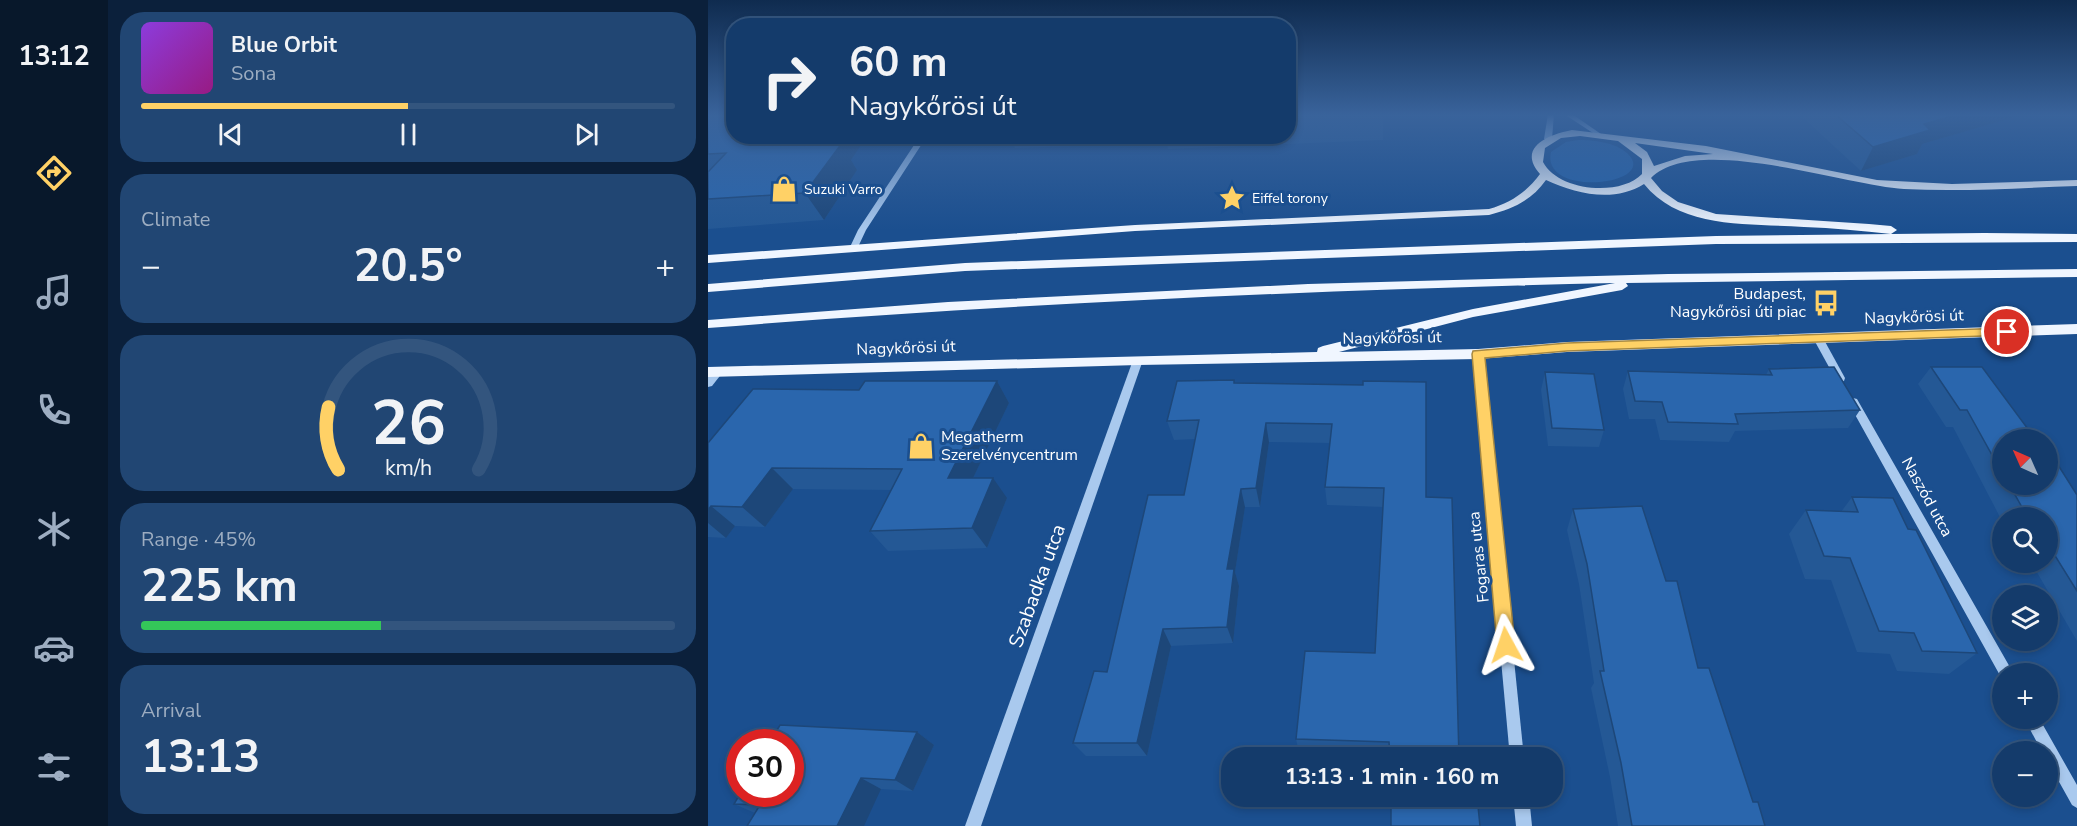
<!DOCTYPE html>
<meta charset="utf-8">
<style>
:root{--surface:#143b6b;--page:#214673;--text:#f1f3f6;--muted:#9dadc1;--line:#33557e;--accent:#ffd166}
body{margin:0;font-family:"Nunito Sans",sans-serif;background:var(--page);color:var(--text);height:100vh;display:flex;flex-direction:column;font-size:22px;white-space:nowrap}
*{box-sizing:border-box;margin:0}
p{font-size:20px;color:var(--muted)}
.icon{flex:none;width:33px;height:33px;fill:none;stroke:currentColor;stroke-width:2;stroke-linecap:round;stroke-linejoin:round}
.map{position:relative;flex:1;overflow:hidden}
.panel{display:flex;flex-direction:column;gap:12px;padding:12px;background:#0b203b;width:600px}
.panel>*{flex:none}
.banner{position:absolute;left:18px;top:18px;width:570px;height:126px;border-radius:24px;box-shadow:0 3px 9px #0003,0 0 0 2px var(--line);background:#143b6b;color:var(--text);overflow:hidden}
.needle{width:39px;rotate:315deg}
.buttons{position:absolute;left:1284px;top:429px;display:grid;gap:12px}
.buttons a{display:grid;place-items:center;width:66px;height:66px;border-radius:50%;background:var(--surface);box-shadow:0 3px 9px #0003,0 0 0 2px var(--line);font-size:30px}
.speed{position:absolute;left:18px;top:729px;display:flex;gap:12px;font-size:30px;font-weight:700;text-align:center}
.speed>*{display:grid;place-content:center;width:78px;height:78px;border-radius:50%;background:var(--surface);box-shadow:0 3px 9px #0003,0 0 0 2px var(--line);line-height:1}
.speed .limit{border:9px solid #d22;background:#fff;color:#111}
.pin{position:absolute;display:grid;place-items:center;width:51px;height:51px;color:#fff;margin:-26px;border:3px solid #fff;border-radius:50%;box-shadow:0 2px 6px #0007}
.me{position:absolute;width:66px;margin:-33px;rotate:355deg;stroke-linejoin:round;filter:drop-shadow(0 0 4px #0008)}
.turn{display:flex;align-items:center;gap:21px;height:126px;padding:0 24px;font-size:27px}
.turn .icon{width:78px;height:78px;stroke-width:2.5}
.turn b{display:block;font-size:42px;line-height:51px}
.big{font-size:45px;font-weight:700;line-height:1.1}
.panel .card{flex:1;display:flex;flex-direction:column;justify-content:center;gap:9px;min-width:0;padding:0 21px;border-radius:24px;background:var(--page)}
.panel .dial{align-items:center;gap:0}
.dial svg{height:156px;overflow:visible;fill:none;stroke:var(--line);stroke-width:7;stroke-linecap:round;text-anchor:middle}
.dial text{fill:var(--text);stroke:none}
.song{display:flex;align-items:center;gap:18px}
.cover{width:72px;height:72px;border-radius:9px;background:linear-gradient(135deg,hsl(270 70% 55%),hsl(310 70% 35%))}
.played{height:6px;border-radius:3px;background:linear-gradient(90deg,var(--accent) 50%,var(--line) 50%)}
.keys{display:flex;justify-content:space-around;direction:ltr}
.heat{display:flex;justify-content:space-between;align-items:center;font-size:33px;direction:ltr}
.charge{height:9px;border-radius:4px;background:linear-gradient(90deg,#34c759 45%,var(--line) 0)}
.trip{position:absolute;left:513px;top:747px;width:342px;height:60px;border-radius:24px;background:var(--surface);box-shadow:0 3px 9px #0003,0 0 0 2px var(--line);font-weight:700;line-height:60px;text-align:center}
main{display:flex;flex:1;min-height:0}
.tabs{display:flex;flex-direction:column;width:108px;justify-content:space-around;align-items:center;background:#08182b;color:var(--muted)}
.tabs .icon{width:42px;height:42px}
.tabs .active{color:var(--accent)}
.tabs b{font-size:27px;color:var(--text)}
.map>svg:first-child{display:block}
</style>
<main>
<nav class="tabs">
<b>13:12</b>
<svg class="icon active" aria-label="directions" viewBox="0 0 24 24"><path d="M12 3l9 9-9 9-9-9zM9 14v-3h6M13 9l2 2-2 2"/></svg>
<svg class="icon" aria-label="music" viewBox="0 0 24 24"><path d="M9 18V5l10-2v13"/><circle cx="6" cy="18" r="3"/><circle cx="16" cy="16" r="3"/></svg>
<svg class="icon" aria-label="phone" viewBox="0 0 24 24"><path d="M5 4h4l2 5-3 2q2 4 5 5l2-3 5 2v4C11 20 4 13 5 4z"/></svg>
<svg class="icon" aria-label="climate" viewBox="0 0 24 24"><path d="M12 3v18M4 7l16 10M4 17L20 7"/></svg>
<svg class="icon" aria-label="car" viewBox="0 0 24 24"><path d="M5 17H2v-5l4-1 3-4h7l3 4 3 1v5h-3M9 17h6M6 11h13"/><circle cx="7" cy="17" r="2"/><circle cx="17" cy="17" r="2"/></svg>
<svg class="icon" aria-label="filters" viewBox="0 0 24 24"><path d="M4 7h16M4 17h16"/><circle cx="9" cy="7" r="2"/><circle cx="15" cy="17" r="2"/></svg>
</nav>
<section class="panel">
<div class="card">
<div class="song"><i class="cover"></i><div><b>Blue Orbit</b><p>Sona</p></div></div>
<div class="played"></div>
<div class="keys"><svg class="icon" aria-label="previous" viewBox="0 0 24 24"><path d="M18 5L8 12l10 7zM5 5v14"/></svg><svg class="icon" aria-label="pause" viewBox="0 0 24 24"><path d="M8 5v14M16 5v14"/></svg><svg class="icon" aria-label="next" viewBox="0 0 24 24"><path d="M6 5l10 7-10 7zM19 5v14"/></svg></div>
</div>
<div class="card"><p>Climate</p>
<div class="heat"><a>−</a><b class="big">20.5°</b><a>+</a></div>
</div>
<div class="card dial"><svg viewBox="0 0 100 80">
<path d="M14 69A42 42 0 1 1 86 69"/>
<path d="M14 69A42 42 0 0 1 9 37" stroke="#ffd166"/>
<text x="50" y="56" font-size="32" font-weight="700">26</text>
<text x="50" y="72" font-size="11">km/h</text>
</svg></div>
<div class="card"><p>Range · 45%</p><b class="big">225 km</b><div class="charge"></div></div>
<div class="card"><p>Arrival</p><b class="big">13:13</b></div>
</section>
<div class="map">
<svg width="1369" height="826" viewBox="0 0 1369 826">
<rect width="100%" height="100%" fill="#1b4f8f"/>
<path fill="#2461a8" d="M870 140C886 140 906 142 919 153 954 185 832 199 843 152L858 142Z"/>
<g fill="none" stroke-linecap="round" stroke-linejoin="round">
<g fill="#a9c9ee" fill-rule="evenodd">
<path d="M840 114H846L844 139 840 141 836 139Z"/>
<path d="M856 114H864L893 134 888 135Z"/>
<path d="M212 136H219L158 230 150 247 146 250 143 249 142 247 150 230Z"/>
<path d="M1110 335 1115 338 1137 378 1136 381 1132 382 1127 378 1105 338Z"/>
<path d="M770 351 775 354 816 758H802L765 354Z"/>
<path d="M430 357 435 360 273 826H257L425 360Z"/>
<path d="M10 368 15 372 4 386 0 387V377L6 370Z"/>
<path d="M1145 398 1149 399 1303 669 1305 674H1294V679L1140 402Z"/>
<path d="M1316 718H1331L1369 785V808L1364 805 1340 762V752H1334Z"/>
<path d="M805 796H821L824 826H808Z"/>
</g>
<g fill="#f0f6ff" fill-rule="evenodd">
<path d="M864 130 998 146 1169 180 1244 184 1369 180V186C1311 188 1253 192 1196 189 1135 185 988 133 943 178L954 191 970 202 1008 214 1161 224 1183 226 1189 230 1183 234C1154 231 1125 228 1096 227 1042 223 973 230 936 184 906 203 868 194 838 180 824 200 805 209 781 215L427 231 0 263V255L427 225 781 209C802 203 819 192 832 174 808 147 842 134 864 130ZM872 136 910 141 934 159V174C912 197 850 191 835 162L837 148 853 138ZM927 143 1005 154 977 156 946 166 939 152Z"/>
<path d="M1276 233 1369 234V242L1008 244 257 271 0 292V284L257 263 1008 236Z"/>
<path d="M1369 269V277L918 283 920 286 914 290 765 317 631 352 770 349 859 342 1369 324V334L859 352 770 359 430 365 0 377V367L609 352 610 348 615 346 765 309 907 283C604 290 302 304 0 328V320L240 302 600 284 960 274Z"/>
</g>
</g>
<g fill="#245895">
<path d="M0 114 143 160 149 170 116 220 0 229Z"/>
<path d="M580 114H675V140L460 149 459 143 307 148 303 136H580Z"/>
<path d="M1091 114H1317L1214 144 1209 154 1153 171Z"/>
<path d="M1223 367 1294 440V484H1340L1369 495V641L1327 569H1323L1319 562H1340V518H1294V521L1245 427H1238L1210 384Z"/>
<path d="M1061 369 1152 410 1140 428 1027 431 1021 442 952 440 947 419H921L915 389 920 371 1058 375Z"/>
<path d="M837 372 896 430 891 447 840 446 833 390Z"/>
<path d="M289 381 301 403 265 478 299 498 279 548 180 551 162 531 183 490 85 489 57 527 27 526 18 538 0 537V443L151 390Z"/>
<path d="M718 382 682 755 591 753 588 739 667 653 675 507 619 505 617 487 622 443 561 442 552 507H537L527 572 531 586 525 643 463 646 439 756H378L365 743 399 672 476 495 487 439 466 440 459 421 527 383 655 385Z"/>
<path d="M1144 497 1200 529 1269 653 1241 674 1189 671 1182 654 1149 652 1123 580 1097 579 1081 534 1098 510 1133 512Z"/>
<path d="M865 509 958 581 990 668 1045 802 1057 826H910L902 777 883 688 886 683 871 584 859 530Z"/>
<path d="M209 732 226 745 205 791 173 789 47 813 26 804Z"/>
</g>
<g fill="#1d4779">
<path d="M1251 114H1317L1214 144 1209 154 1153 171 1165 147 1216 124Z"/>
<path d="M125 136H159L143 160 149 170 116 220 97 193 119 144Z"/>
<path d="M289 381 301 403 255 499 240 478Z"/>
<path d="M558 423 561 442 552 507 548 488Z"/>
<path d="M64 468 85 489 57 527 34 507Z"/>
<path d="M285 478 299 498 279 548 264 528Z"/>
<path d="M533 489 537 507 527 572 531 586 525 643 519 627V569Z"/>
<path d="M3 506 27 526 18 538 0 523V510Z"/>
<path d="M455 629 463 646 439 756 429 743Z"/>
<path d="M209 732 226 745 205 791 187 780Z"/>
<path d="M153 778 173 789 156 826H129Z"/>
</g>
<g fill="#2a66ad" stroke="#1d4779" stroke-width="1.5">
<path d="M0 114H26V136H125L119 144 134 143 97 193 0 199V172L18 153 0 154Z"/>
<path d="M1127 114H1251L1216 124 1222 130 1165 147Z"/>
<path d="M1126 367 1152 410 1027 414 1030 424 960 422 954 402 927 401 920 371 1064 375 1061 369Z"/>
<path d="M1223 367H1274L1328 440H1294V473L1259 410H1252Z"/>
<path d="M837 372 886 374 896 430 844 428Z"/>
<path d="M526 380V383L655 385V381L718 382V497L744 498 751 758H682L681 742 588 739 597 651 667 653 676 488 617 487 624 424 558 423 548 488 533 489 519 569H526L519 627 455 629 429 743H365L386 671 399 672 440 495H476L491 420 459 421 469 381Z"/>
<path d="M157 381H289L240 478H285L264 528 162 531 194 469 64 468 34 507 3 506 0 510V443L45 389 151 390Z"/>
<path d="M1340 449 1369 495V591L1346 554H1342L1340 550V518H1320L1301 484H1340Z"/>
<path d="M1144 497 1185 498 1200 529 1208 530 1269 653 1214 651 1206 633 1171 631 1142 558 1116 556 1098 510 1150 512Z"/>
<path d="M934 506 958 581H969L990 668H1001L1045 802H1050L1057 826H924L913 763 892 671H896L879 564 865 509Z"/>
<path d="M72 725 209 732 187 780 153 778 129 826H39L52 805 26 804 32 794H82V742H62Z"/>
<path d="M683 796H769L772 826H683Z"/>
</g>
<linearGradient id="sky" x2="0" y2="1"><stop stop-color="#0f2b4f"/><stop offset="0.5" stop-color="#39639b"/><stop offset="1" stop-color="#39639b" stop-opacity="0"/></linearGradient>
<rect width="1369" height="230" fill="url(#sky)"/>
<path fill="#ffd166" stroke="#a68842" stroke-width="1.5" d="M1299 328 1303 329 1305 332 1303 335 859 351 777 358 807 645 804 651 798 653 792 651 789 645 764 354 765 351 859 343Z"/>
<defs>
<g id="shop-bare" transform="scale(2.07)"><path d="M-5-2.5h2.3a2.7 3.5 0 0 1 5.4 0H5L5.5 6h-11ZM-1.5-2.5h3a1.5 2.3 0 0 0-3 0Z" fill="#ffd166" stroke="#1b4f8f" stroke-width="2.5" paint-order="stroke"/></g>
<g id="sight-bare" transform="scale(2.07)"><path d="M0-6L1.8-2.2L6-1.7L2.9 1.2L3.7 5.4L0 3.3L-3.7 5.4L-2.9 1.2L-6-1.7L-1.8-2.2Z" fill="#ffd166" stroke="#1b4f8f" stroke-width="2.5" paint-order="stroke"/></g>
<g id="bus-bare" transform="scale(2.07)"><path d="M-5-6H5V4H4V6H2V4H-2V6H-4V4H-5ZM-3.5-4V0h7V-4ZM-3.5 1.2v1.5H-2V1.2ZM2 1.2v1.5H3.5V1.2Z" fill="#ffd166" stroke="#1b4f8f" stroke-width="2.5" paint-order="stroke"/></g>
</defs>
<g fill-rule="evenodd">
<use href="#shop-bare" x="76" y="189"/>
<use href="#sight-bare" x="524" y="198"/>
<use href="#bus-bare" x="1118" y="303"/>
<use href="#shop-bare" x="213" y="446"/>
</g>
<g text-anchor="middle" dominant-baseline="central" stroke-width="6" stroke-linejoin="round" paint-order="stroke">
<g font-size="14" fill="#fff" stroke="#1b4f8f" text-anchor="start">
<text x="96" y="189">Suzuki Varro</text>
<text x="544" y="198">Eiffel torony</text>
</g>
<g font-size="16" fill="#fff" stroke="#1b4f8f" text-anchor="end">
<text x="1098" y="294">Budapest,<tspan x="1098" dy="18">Nagykőrösi úti piac</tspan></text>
<text x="233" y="437" text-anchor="start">Megatherm<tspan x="233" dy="18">Szerelvénycentrum</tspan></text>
</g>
<g font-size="16" fill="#fff" stroke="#1b4f8f">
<text transform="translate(1206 317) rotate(-2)">Nagykőrösi út</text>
<text transform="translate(684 338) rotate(-1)">Nagykőrösi út</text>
<text transform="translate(198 348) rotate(-2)">Nagykőrösi út</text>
<text transform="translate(1219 497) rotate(61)">Naszód utca</text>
<text transform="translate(771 557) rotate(-96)">Fogaras utca</text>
</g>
<g font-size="20" fill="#fff" stroke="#1b4f8f">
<text transform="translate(329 586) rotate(-70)">Szabadka utca</text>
</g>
</g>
</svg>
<div class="buttons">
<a><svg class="needle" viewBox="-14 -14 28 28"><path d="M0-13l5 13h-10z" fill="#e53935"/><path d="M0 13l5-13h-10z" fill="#9dadc1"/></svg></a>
<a><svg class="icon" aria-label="search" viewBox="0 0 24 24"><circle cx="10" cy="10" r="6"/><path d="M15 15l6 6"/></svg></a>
<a><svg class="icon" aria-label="layers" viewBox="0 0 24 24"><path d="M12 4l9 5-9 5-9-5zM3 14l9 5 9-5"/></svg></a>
<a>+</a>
<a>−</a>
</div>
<div class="speed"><div class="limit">30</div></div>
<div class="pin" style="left:1299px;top:332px;background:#d93025"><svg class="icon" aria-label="arrive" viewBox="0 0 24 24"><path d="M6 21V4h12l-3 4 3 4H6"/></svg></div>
<svg class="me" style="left:798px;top:645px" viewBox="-20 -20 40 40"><path d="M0-17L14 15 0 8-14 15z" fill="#ffd166" stroke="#fff" stroke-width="4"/></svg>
<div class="trip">13:13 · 1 min · 160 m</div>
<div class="banner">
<div class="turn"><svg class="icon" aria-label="right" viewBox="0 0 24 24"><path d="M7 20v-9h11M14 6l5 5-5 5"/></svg><div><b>60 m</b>Nagykőrösi út</div></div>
</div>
</div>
</main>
